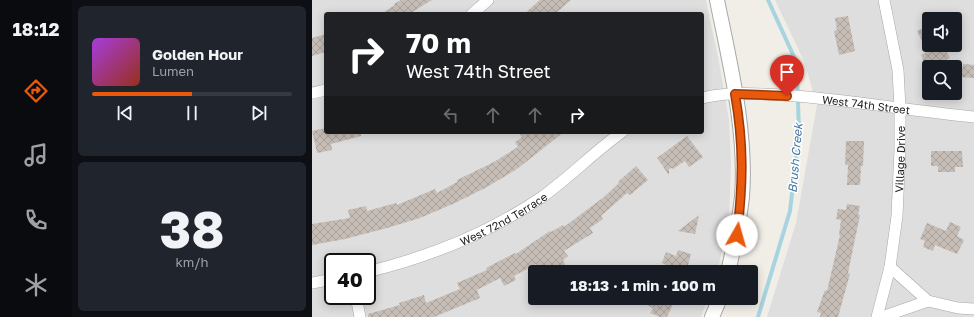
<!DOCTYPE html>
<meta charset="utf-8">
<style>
:root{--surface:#171b24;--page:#20242c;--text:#f1f3f6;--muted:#9ea1a6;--line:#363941;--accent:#ea580c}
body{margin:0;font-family:"Golos Text",sans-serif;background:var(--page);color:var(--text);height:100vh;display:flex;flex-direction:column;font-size:15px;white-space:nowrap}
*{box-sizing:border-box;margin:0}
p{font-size:13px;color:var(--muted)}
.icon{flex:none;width:22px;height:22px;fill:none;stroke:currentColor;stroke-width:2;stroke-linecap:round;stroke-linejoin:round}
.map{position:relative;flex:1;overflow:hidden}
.sheet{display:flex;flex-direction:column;gap:6px;padding:6px;background:#0d0f14;width:240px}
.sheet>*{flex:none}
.top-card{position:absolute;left:12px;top:12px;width:380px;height:122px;border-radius:4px;box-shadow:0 2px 10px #0003;background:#202124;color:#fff;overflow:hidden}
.fabs{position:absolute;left:610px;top:12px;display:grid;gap:8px}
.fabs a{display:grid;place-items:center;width:40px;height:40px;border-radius:4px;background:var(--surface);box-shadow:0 2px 10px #0003;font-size:20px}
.speed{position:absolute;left:12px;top:253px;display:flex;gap:8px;font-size:20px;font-weight:700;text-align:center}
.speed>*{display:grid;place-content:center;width:52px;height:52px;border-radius:50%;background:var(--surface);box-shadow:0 2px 10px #0003;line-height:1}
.speed .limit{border:2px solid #111;border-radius:6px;background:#fff;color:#111}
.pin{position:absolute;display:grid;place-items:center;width:34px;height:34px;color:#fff;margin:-41px -17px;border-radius:50% 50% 50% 0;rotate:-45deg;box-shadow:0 0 4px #0007}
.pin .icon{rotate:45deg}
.me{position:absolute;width:44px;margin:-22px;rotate:7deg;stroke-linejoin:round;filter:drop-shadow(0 0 3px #0008)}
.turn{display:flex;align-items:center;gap:14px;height:84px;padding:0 16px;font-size:18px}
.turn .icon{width:52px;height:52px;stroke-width:2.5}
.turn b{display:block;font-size:28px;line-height:34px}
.lanes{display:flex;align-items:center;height:38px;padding:0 16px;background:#0003;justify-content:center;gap:20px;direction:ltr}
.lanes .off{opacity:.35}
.sheet .card{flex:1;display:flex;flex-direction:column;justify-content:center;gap:6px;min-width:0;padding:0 14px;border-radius:6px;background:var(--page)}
.sheet .dial{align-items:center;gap:0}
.dial b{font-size:52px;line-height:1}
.song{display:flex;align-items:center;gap:12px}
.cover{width:48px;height:48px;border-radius:6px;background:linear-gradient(135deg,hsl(280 70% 55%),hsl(10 70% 35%))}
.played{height:4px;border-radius:2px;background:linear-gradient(90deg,var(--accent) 50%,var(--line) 50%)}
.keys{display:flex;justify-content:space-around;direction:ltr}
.trip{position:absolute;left:216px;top:265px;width:230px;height:40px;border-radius:4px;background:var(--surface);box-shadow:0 2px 10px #0003;font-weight:700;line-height:40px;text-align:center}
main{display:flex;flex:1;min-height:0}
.menu{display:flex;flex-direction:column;width:72px;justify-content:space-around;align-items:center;background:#090b0e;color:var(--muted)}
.menu .icon{width:28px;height:28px}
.menu .selected{color:var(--accent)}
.menu b{font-size:18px;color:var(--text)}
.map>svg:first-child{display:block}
</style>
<main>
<nav class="menu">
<b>18:12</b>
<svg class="icon selected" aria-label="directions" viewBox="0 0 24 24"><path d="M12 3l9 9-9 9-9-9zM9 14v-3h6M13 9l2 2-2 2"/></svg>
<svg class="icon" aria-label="music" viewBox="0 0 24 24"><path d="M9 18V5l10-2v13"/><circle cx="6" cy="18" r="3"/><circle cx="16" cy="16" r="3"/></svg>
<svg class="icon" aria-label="phone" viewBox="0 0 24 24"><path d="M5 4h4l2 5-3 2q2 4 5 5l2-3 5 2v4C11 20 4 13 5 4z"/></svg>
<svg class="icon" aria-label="climate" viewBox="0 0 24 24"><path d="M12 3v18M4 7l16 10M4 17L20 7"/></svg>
</nav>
<section class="sheet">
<div class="card">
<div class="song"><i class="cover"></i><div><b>Golden Hour</b><p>Lumen</p></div></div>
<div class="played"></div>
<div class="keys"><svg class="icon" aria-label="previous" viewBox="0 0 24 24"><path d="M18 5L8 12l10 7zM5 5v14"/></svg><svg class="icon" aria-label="pause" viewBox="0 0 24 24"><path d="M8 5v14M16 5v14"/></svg><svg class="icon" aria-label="next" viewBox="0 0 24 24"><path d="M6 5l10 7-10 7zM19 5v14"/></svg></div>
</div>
<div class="card dial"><b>38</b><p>km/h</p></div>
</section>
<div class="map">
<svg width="662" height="317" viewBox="0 0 662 317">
<defs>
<pattern id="building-cross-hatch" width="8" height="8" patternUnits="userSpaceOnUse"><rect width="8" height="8" fill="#c6bdb6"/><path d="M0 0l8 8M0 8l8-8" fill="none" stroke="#aaa29c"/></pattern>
</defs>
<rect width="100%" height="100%" fill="#f1eee7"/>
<g fill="#dfdede" fill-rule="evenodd">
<path d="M0 0H394L407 62 417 120 419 163 417 221 405 272H223V298H396L389 317H0ZM14 14H390V132H14ZM21 262H55V296H21Z"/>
<path d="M463 0H662V317H455L484 223 505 105 492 61ZM617 19H643V45H617ZM617 67H643V93H617Z"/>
</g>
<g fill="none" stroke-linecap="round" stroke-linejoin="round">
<path stroke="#a7d4df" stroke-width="4" d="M446 317 478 211 487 132 485 74 483 59 456 0"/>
</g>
<g fill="url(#building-cross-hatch)">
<path d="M89 0H120L97 14H69L83 5 82 4Z"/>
<path d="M228 0H259L243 14H212Z"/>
<path d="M536 16 543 51 527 55 522 31 525 30 523 18Z"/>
<path d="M617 25V45H631L638 58 622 66 620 63 614 66 609 55 615 52 605 31Z"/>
<path d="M14 34V52L0 56V38Z"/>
<path d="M651 64 662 65V78L649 77Z"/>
<path d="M14 128V132H49V136L19 144 20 150 5 153 0 131Z"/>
<path d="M206 132H252L205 169 175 187 143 203 108 218 75 228 33 239 0 245V224L38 218 36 210 54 206 55 211 84 203 85 205 123 189 125 193 145 182V180L182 162 206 147 203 142 210 137Z"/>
<path d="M375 136 391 157 377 167 373 161 361 169 360 168 357 169V175L345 158Z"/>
<path d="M534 141H552L551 166H549L548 185H535L536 165H533Z"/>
<path d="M619 151H650L651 167H643V172H626V166H619Z"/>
<path d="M324 166 336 180 318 195 315 193 289 216 291 219 278 228 281 233 252 251 256 256 251 260 255 268 249 272H229L224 264 202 276 204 280 192 286 188 278 165 290 168 298 122 317H56V314L88 305 87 303 112 295 114 303 148 289 145 283 175 270 174 268 203 253 204 254 238 231 239 232 251 225 252 227 292 197 307 183 306 182Z"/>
<path d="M535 204 548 206 546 215H548L536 273 538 274 526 317H508L509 313 505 312 513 290 515 291 528 235H527L529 220 524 219 526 209 534 210Z"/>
<path d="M387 215 383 234 366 231Z"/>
<path d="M638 222 649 227 645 236 652 240 645 254 623 245 621 251 611 247 613 241 608 239 615 223 634 231Z"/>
<path d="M366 250 379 254 374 272H358L351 270 353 264 350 263 354 252 364 256Z"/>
<path d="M321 298H364L355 317H348L338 313 341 308Z"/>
</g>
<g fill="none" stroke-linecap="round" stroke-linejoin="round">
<g stroke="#a8a8a8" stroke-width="12">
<g id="minor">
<path d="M160 14 176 0"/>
<path d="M0 93 14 90"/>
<path id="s1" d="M390 98C421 91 453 94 484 96 543 101 603 111 662 117"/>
<path d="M578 267 616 301 646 308 662 309"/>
<path id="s2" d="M55 272C117 257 177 233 230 197 258 177 282 152 310 132"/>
<path d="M0 283 21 279"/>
<path d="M44 296 48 317"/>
<path id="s3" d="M565 317 578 267 585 216 588 149V108L586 70 572 0"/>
<path d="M570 317 616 301"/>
</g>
</g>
<g stroke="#a8a8a8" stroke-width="16">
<g id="tertiary">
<path d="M405 0C418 64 435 132 430 197 427 223 422 247 416 272"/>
<path d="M400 317 408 298"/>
</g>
</g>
<use href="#minor" stroke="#fff" stroke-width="11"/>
<use href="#tertiary" stroke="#fff" stroke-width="14"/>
</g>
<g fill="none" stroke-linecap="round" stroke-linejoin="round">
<g stroke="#983908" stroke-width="10">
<path id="route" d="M425 235C431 184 432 145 423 94L475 96"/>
</g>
<use href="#route" stroke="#ea580c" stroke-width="7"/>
</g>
<g text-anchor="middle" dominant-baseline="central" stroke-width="3" stroke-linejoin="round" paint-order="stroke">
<g font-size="11" fill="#212121" stroke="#fff">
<text stroke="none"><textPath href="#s1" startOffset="165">West 74th Street</textPath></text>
<text stroke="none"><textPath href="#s3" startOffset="160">Village Drive</textPath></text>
<text stroke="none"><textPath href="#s2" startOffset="147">West 72nd Terrace</textPath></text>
</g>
<g font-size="12" font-style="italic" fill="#4476a4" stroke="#fff">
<text transform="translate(483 158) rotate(-85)">Brush Creek</text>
</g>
</g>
</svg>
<div class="fabs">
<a><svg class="icon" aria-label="sound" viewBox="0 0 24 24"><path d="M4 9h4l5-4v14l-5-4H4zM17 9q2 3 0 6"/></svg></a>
<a><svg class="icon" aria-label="search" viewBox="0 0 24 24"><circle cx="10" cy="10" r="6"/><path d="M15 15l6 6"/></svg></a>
</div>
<div class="speed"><div class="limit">40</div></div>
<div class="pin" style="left:475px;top:96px;background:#d93025"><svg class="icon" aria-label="arrive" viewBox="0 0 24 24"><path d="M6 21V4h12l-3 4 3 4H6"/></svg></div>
<svg class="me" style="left:425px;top:235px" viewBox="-20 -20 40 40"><circle r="19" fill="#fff"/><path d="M0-13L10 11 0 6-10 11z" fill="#ea580c"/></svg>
<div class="trip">18:13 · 1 min · 100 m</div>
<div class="top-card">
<div class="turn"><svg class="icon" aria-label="right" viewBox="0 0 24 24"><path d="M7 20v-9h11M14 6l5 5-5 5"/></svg><div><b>70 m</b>West 74th Street</div></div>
<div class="lanes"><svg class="icon off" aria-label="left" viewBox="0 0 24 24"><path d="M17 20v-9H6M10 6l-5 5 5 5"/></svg><svg class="icon off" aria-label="ahead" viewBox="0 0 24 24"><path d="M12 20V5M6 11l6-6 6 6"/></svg><svg class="icon off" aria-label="ahead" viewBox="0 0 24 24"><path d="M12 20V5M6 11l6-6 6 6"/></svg><svg class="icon" aria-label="right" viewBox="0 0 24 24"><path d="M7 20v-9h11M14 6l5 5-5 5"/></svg></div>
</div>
</div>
</main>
